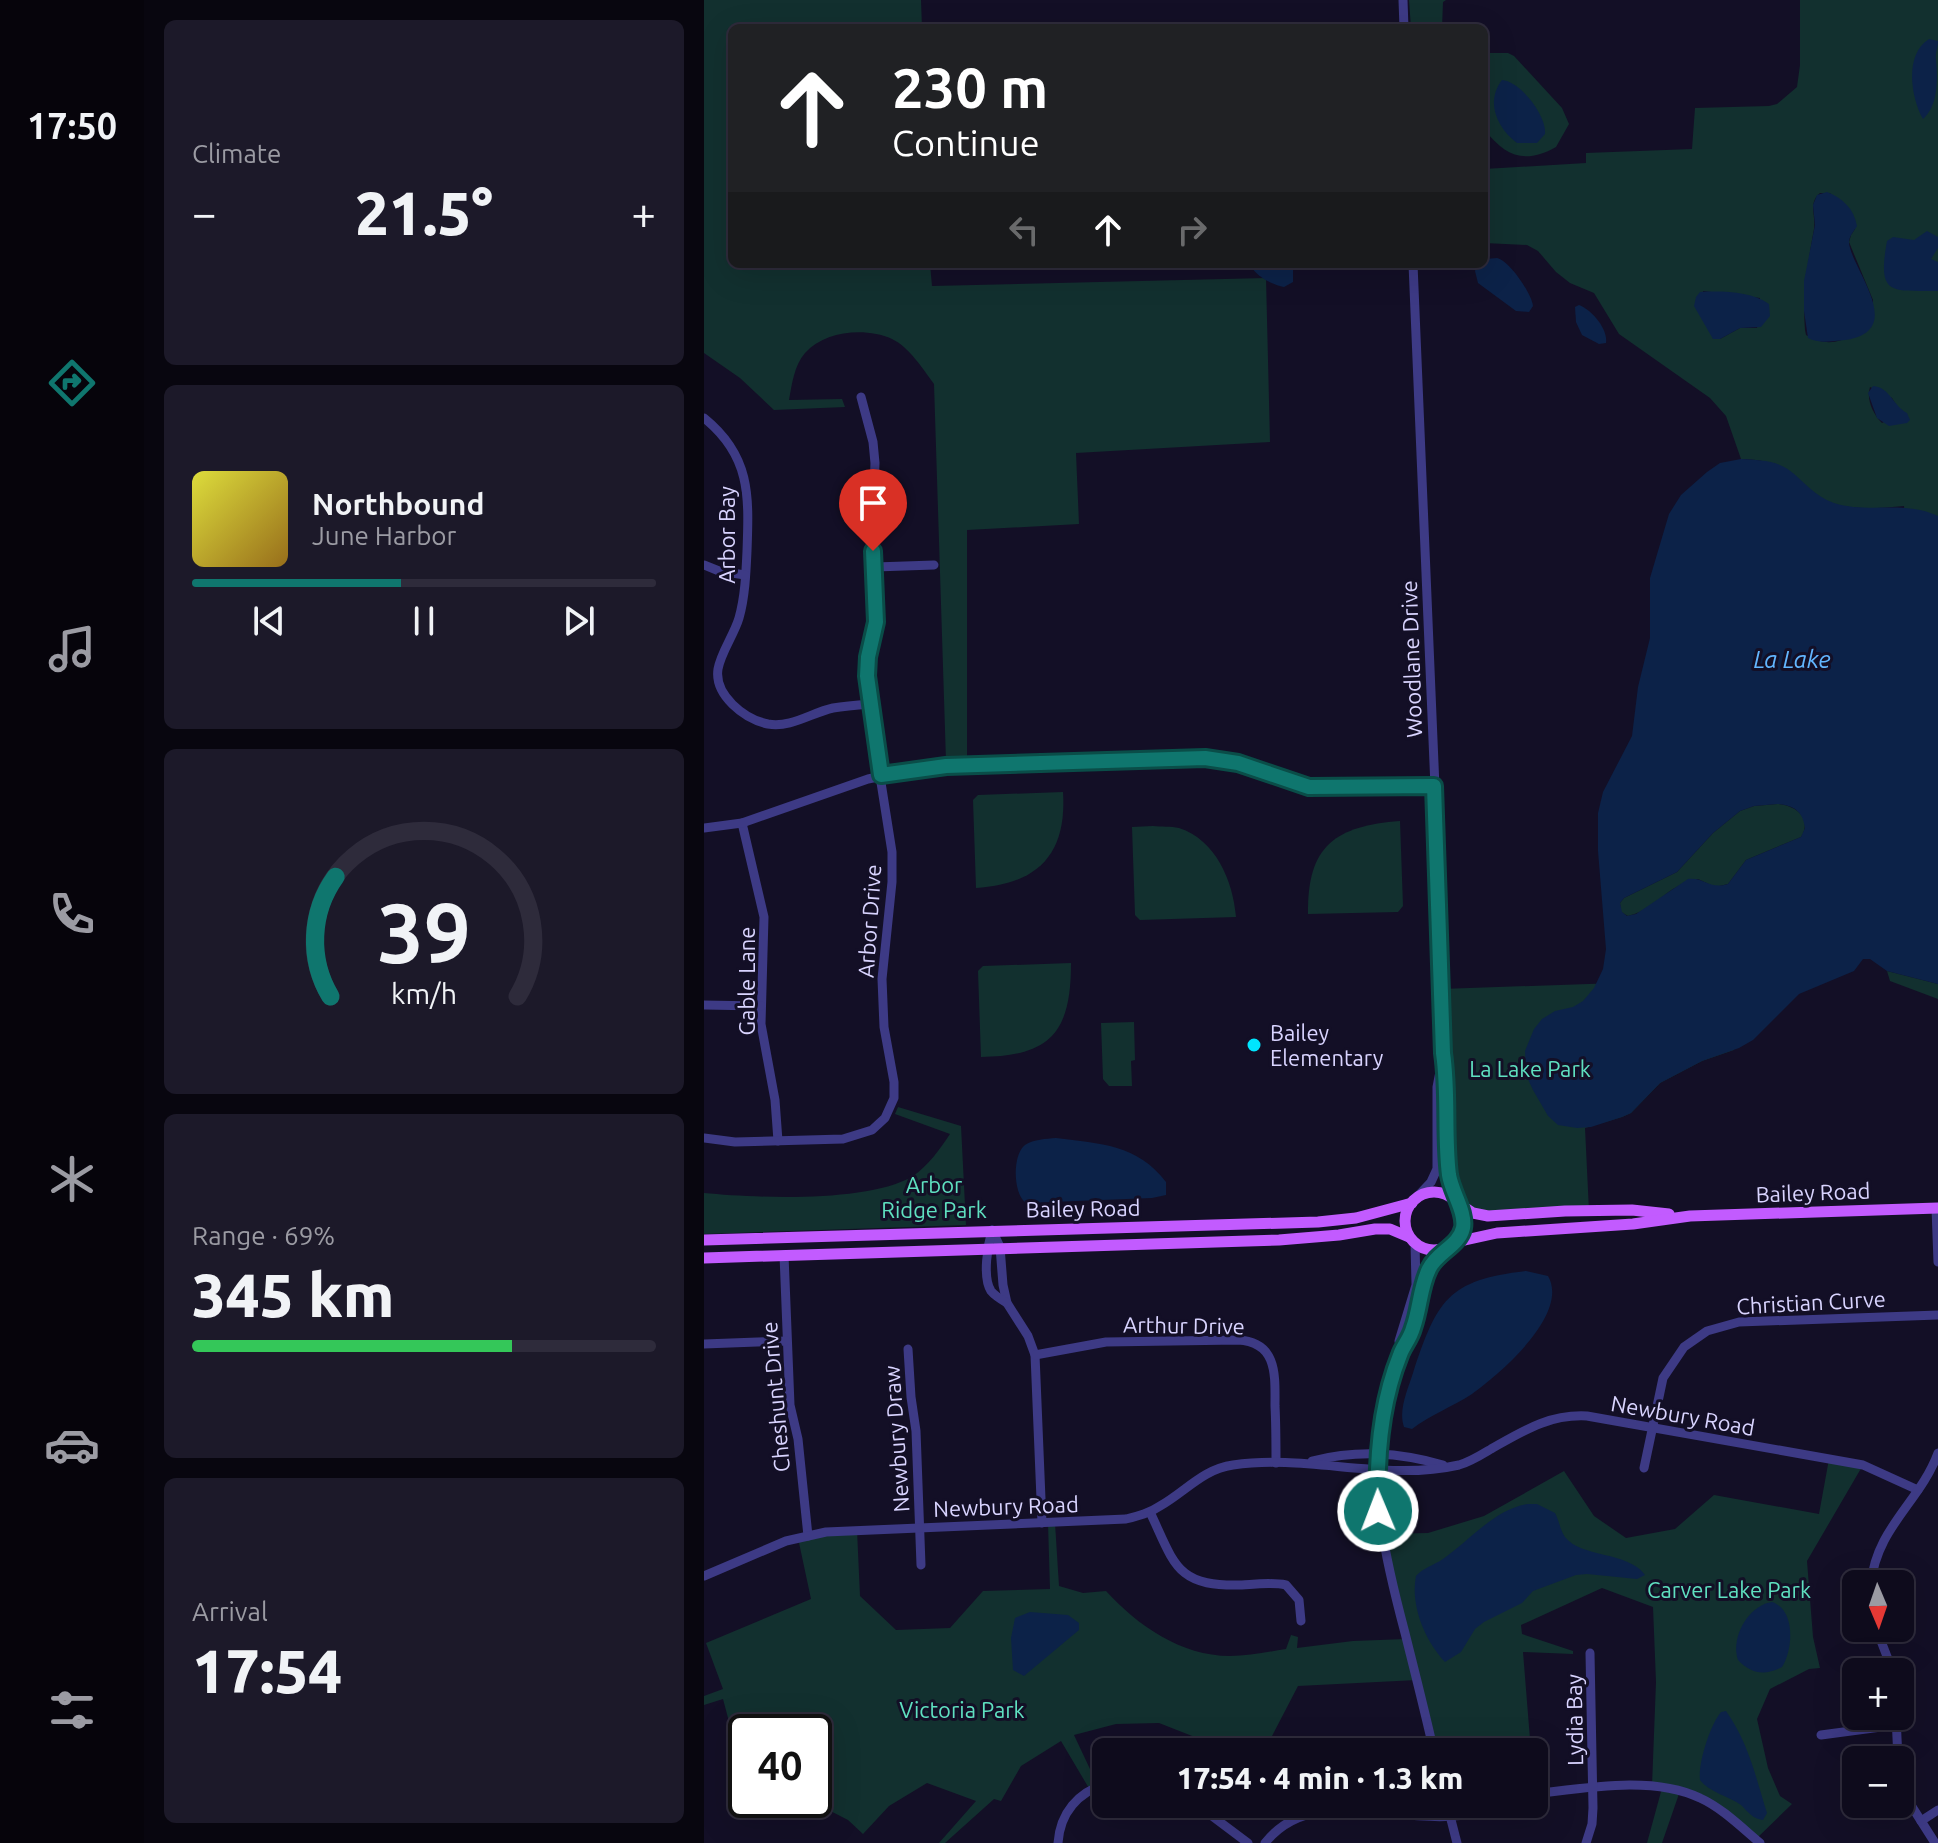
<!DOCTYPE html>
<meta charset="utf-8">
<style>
:root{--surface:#0e0b1c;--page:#1c1929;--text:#f1f3f6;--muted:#9b9ba3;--line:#2e2b3b;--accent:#0f766e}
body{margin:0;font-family:Ubuntu,sans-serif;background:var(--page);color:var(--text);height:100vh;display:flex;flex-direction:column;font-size:30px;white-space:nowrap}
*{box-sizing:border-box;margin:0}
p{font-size:26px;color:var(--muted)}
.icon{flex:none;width:44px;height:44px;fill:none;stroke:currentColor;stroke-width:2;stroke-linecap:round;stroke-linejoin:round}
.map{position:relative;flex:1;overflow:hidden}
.side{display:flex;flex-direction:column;gap:20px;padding:20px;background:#08060f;width:560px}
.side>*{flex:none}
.banner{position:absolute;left:24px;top:24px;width:760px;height:244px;border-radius:12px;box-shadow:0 8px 32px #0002,0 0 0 2px var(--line);background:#202124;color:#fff;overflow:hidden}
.needle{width:52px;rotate:178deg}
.buttons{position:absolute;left:1138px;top:1570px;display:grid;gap:16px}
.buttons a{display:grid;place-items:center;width:72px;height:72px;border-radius:12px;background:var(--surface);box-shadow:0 8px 32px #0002,0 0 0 2px var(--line);font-size:40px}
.speed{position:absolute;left:24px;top:1714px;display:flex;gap:16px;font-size:40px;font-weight:700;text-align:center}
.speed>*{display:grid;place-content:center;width:104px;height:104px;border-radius:50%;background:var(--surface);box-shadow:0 8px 32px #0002,0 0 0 2px var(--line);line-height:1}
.speed .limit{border:4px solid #111;border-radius:12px;background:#fff;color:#111}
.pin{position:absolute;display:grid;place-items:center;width:68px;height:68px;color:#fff;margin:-82px -34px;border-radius:50% 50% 50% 0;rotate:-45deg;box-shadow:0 0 8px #0007}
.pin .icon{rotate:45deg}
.me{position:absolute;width:88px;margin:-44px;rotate:359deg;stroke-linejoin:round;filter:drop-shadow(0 0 6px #0008)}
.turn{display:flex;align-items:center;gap:28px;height:168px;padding:0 32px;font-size:36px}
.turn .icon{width:104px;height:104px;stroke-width:2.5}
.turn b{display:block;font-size:56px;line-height:68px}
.lanes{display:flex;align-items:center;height:76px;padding:0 32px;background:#0003;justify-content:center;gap:40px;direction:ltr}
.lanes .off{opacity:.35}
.big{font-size:60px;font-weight:800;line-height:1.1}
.side .tile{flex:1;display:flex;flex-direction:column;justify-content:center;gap:12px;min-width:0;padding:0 28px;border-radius:12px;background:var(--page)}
.side .dial{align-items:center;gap:0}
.dial svg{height:208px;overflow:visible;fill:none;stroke:var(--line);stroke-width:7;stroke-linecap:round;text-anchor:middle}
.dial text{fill:var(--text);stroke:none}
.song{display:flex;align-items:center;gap:24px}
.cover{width:96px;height:96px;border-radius:12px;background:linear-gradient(135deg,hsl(60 70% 55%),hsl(40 70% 35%))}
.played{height:8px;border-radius:4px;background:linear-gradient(90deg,var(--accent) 45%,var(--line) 45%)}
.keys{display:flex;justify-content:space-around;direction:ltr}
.heat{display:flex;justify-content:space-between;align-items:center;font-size:44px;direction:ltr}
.charge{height:12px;border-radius:6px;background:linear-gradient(90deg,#34c759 69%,var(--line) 0)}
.trip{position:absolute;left:388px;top:1738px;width:456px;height:80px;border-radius:12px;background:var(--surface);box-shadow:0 8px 32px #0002,0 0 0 2px var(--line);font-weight:800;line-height:80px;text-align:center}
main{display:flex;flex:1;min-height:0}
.tab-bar{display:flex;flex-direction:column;width:144px;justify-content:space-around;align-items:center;background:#06040b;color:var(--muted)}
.tab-bar .icon{width:56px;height:56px}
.tab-bar .active{color:var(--accent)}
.tab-bar b{font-size:36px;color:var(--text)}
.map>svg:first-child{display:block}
</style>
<main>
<nav class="tab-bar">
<b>17:50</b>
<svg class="icon active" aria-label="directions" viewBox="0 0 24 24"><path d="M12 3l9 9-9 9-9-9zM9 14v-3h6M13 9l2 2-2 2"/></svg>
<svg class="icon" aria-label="music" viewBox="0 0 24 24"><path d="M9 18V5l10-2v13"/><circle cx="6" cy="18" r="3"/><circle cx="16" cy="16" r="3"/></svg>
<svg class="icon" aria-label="phone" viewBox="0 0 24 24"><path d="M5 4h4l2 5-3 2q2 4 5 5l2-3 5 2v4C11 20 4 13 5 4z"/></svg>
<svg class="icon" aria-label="climate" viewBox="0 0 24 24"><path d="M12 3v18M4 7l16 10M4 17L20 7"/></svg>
<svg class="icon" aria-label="car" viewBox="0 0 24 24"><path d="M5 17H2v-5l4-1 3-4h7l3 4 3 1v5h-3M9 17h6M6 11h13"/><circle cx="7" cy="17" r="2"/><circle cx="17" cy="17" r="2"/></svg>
<svg class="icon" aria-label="filters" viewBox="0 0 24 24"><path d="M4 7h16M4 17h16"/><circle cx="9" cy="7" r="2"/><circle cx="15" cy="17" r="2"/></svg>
</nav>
<section class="side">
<div class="tile"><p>Climate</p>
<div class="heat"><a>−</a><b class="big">21.5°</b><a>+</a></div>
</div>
<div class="tile">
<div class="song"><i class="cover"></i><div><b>Northbound</b><p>June Harbor</p></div></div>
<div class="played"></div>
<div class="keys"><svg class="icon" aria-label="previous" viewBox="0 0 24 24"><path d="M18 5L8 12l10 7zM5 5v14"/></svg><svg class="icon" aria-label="pause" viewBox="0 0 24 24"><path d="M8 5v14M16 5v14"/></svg><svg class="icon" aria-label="next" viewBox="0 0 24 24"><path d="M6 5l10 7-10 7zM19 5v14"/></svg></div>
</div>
<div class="tile dial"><svg viewBox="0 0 100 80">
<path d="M14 69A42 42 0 1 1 86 69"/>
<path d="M14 69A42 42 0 0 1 16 23" stroke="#0f766e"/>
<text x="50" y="56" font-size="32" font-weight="700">39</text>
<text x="50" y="72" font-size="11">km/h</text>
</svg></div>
<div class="tile"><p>Range · 69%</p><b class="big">345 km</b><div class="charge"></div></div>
<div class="tile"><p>Arrival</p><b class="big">17:54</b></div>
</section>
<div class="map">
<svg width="1234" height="1843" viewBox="0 0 1234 1843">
<rect width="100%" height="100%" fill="#130f26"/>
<g fill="#12302f" fill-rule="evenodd">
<path d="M0 0H217L218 28H28V264H226L228 286 562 278 566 442 372 453 375 524 263 530V757L242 761 230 384C219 369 205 347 188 339 161 327 121 331 101 353 90 366 88 384 85 400L138 399 141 407 70 410 36 378 0 353Z"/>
<path d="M705 0H742L739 2 738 28H707Z"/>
<path d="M1096 0H1234V972L1200 506C1176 508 1148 511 1125 502 1085 485 1093 460 1037 459L1022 416 1006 398 915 334 890 293 866 283 852 272 834 251 823 245 780 243V169L882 163V153L988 149 991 108 1065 106 1073 104 1093 87 1096 65ZM1116 193H1126L1151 229 1147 235 1145 242 1169 300V318C1149 336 1130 352 1102 335L1101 330C1098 294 1104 263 1110 229 1112 215 1104 203 1116 193ZM999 291 1056 298 1053 328H1036L1016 339 999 319ZM1166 387 1188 398 1194 408 1200 412 1178 423C1169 414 1162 399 1166 387Z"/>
<path d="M786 53H804L810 56 858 108 865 124 852 147C820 165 801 156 780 129V60Z"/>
<path d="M359 792C363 854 334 884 272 888L269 800 274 795Z"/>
<path d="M1073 804C1091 805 1109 818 1097 837L1042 860 1024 884 1011 887 994 879C986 882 977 884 969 889 954 899 942 912 924 916L917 912 916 903 920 898 973 872 1009 833 1036 811 1050 806Z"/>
<path d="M696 821 699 906 694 912 604 914C603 845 632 826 696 821Z"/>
<path d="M449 826C457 827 467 826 475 828 512 840 529 881 532 917L436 920 431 915 428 827Z"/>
<path d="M367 963C367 1032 347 1056 277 1057L274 971 279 966Z"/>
<path d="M1183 971 1234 984V999L1186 981Z"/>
<path d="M1028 979 1030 1050 998 1061 956 1083 927 1113 918 1117 881 1128 885 1211 791 1217 751 1201 737 989Z"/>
<path d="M430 1022 431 1060 427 1061 428 1086H405L399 1079 397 1023Z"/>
<path d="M194 1107 257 1126 262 1225 0 1234V1193C52 1198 165 1203 209 1176 224 1166 236 1149 246 1134L191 1114Z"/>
<path d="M1125 1459 1159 1465 1103 1561 1109 1637 1116 1668 1105 1669 1066 1689 1053 1719 1064 1768 1076 1796 1088 1804 1052 1839 1017 1811 976 1791 958 1843H943L958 1788 948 1786 952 1682 949 1607 898 1588 817 1625 818 1634 869 1651V1654L819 1652 826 1739 755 1742 757 1752H730L713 1680 594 1686 568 1736 617 1752H529L455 1723 412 1724 370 1735 394 1786 386 1790 357 1741 317 1766 297 1801 290 1799 241 1843H235L272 1801 223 1783 185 1806 159 1834 144 1820 105 1800H110V1732H42V1786L19 1699 0 1705V1696L19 1689 2 1643 107 1599 94 1538 153 1530 156 1596 192 1630 246 1628 279 1591 346 1589 344 1523H351L355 1586 379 1593 402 1591C433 1625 477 1656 526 1656 544 1656 563 1652 582 1649L587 1635 594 1637 593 1648 649 1641 702 1639 677 1534 724 1533 780 1516 860 1471 890 1516 922 1538 971 1529 1010 1495 1115 1514Z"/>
</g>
<g fill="#0c2248" fill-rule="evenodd">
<path d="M1225 39 1234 41C1234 49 1231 52 1232 60 1234 80 1234 106 1219 119 1207 98 1200 54 1225 39Z"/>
<path d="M798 80C816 81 843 116 841 134L833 143H813C793 128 781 102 798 80Z"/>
<path d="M1123 192C1139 198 1150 209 1153 226 1150 231 1145 236 1145 243 1148 270 1204 331 1141 340 1128 341 1115 344 1104 338L1100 311V281L1111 225 1109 205 1113 195Z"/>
<path d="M1223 231 1234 237V248L1227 259 1234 262V291C1187 290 1173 297 1183 241L1189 237 1210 240Z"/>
<path d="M793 258C805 260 828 294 829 306L825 312 812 311 774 283 771 271 774 264H780L782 259Z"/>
<path d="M546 264H589V282L580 287C568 285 551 276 546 264Z"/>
<path d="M996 292C1017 291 1047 291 1065 304L1066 316 1057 327 1036 328 1016 339H1009L990 306 992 297Z"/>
<path d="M875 305C888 310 904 329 902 343L895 344 878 335 872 322 871 307Z"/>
<path d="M1169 386C1186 387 1189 406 1203 413L1206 420 1203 423 1185 426 1173 418 1164 393Z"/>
<path d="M1037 459C1054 460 1071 460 1085 470 1100 481 1111 497 1130 503 1165 514 1200 500 1234 516V984L1183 971 1166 959H1159L1150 971 1095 994 1049 1040 1035 1048 998 1061 956 1083 927 1113 918 1117 887 1127 873 1128 854 1125 844 1116 829 1090 822 1075 821 1051 830 1029 838 1019 851 1011 869 1007 879 1001 890 988 899 969 902 949 894 851V813L899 792 928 736 934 687 946 638V578L965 514 977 495 1003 472 1016 463ZM1073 804C1089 805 1099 811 1101 828L1097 837 1042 860 1024 884C1005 890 1001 877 984 879L932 914 923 916 918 912 916 903 920 898 973 872 1009 833 1036 811 1050 806Z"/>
<path d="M352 1138C397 1144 433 1144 462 1182V1195L448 1198 322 1203C309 1194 308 1155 321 1145 330 1139 342 1139 352 1138Z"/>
<path d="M822 1271 844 1276C866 1314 796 1374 768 1394 748 1407 726 1415 708 1429L700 1427C694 1410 704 1389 709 1373 733 1301 743 1280 822 1271Z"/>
<path d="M824 1504H833L851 1513C855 1520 856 1530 861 1537 877 1558 924 1551 941 1575L933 1579 883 1574 872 1575 829 1591 818 1603 780 1622 771 1629 757 1652 741 1662C721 1641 706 1605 712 1576 719 1568 730 1565 739 1559 766 1540 791 1509 824 1504Z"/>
<path d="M1068 1602C1092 1610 1089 1650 1078 1667 1061 1676 1047 1674 1034 1660 1026 1637 1045 1605 1068 1602Z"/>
<path d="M326 1612 364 1615 375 1623V1630L320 1676 309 1670 307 1638 311 1618Z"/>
<path d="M1022 1711C1045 1744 1051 1775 1063 1813L1059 1820C1049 1819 1044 1812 1037 1805 1024 1796 1005 1792 996 1780 994 1763 1006 1725 1017 1712Z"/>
</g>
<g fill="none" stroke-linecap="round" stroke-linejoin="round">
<g stroke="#3d3a85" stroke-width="9">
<path d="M699 0 700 28"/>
<path d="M709 264 737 930 739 1053 744 1088 745 1172 751 1201"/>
<path d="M0 418C47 456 45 496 43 551 42 573 41 597 35 618 30 635 17 652 14 669 10 695 40 719 64 724 87 728 107 713 129 708 141 706 153 705 166 704"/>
<path d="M0 565 15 571 41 575"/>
<path d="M171 567 230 565"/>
<path d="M38 823 60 917 57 1024 71 1100 74 1141"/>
<path d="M0 828 38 823 164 779 207 770 242 766 501 758 534 763 605 787 730 786"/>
<path d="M0 1005 57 1006"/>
<path d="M0 1138 31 1142 139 1139 168 1130 181 1118 190 1098V1082L180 1027 178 979 188 882V852L166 713 163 676 164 657 172 622 168 535 171 463 169 442 157 397"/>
<path d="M710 1200 727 1182 733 1169V1087L738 1061"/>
<path d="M1232 1208 1234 1262"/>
<path d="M288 1230 296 1247 299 1285 303 1303 324 1336 331 1355 338 1523"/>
<path d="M288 1230C284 1244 278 1277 287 1291 291 1296 298 1300 303 1303"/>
<path d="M80 1255 86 1405 94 1439 104 1536"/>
<path d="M0 1344 82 1341"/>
<path d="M204 1349 207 1397 212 1431 217 1565"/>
<path d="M697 1350 695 1341 712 1285 711 1243"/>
<path d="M331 1355 402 1342 534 1340C574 1342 571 1376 571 1406 572 1425 572 1444 572 1463"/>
<path d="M608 1461C653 1450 694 1452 739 1465"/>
<path d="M940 1468 959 1378 980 1347 1003 1331 1035 1322 1234 1315"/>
<path d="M446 1512C471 1565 472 1587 538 1585 553 1584 568 1582 582 1585L595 1600 597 1621"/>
<path d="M0 1576 82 1541 122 1532 422 1519C434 1516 446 1513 456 1506 481 1492 499 1469 529 1465 604 1454 680 1482 755 1465 766 1462 777 1455 787 1449 819 1431 845 1414 883 1416L1159 1465 1214 1490"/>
<path d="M1167 1584C1172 1528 1216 1502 1234 1453"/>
<path d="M1172 1628 1189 1672"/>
<path d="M1192 1716 1194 1760"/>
<path d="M1117 1735 1192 1725"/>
<path d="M642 1751V1752"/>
<path d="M730 1752C721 1712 711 1673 701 1633 681 1558 663 1484 680 1405 684 1388 689 1368 696 1353 700 1345 705 1340 708 1332 719 1301 717 1274 742 1249"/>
<path d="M1196 1779 1205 1802 1231 1843"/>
<path d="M830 1794C881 1788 949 1775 996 1798 1018 1808 1037 1827 1056 1843"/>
<path d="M492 1804 544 1843"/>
<path d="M743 1804 753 1843"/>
<path d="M687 1815 722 1804"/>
<path d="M1217 1821 1234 1810"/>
<path d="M354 1843C356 1813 374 1792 402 1784"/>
<path d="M561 1843C616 1773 718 1843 796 1804"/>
<path d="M882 1843 888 1824 889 1808 886 1653"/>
</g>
<g stroke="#c25bff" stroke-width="11">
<circle cx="730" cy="1221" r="29"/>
<path d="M754 1203 769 1213 784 1216 861 1211 928 1210 965 1214"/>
<path d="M0 1240 614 1222 652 1218 708 1203"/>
<path d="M752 1242 793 1233 929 1224 986 1216 1234 1208"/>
<path d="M0 1258 575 1240 635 1235 671 1229H686L705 1237"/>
</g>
</g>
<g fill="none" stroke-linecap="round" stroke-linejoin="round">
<g stroke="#0a4d48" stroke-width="20">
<path id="route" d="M169 551 172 622 164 657 163 676 177 775 242 766 501 758 534 763 605 787 730 786 739 1053C745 1094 740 1135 745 1175 748 1193 762 1212 759 1228 755 1246 733 1252 725 1269 716 1287 716 1309 709 1328 706 1339 699 1346 696 1355 676 1405 672 1458 674 1511"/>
</g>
<use href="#route" stroke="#0f766e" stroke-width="14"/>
</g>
<circle fill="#00e5ff" stroke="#130f26" stroke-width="3" cx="550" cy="1045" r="8"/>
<g text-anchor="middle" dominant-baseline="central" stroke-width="6" stroke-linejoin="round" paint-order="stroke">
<g font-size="22" fill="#d9d4ff" stroke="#130f26">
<text transform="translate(22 535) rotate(-90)">Arbor Bay</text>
<text transform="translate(707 659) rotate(-92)">Woodlane Drive</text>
<text transform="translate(165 921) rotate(-86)">Arbor Drive</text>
<text transform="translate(42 981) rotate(-90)">Gable Lane</text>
<text transform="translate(1109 1192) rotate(-2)">Bailey Road</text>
<text transform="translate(379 1208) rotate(-1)">Bailey Road</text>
<text transform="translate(1107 1302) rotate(-3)">Christian Curve</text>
<text transform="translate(480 1325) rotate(1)">Arthur Drive</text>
<text transform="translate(71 1397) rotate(-95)">Cheshunt Drive</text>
<text transform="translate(979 1415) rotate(10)">Newbury Road</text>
<text transform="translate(192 1439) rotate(-94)">Newbury Draw</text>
<text transform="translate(302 1506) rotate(-2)">Newbury Road</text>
<text transform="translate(870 1720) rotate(-91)">Lydia Bay</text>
</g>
<g font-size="22" fill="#d9d4ff" stroke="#130f26" text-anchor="start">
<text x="566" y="1032">Bailey<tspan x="566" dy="25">Elementary</tspan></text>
</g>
<g font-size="22" fill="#5fe0c0" stroke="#130f26">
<text x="826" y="1068">La Lake Park</text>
<text x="230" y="1184">Arbor<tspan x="230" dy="25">Ridge Park</tspan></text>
<text x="1025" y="1589">Carver Lake Park</text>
<text x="258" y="1709">Victoria Park</text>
</g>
<g font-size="24" font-style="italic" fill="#62b6ff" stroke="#130f26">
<text x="1088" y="659">La Lake</text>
</g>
</g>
</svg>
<div class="buttons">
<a><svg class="needle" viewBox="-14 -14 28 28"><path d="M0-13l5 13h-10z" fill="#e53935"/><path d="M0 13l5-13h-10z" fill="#9b9ba3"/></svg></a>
<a>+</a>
<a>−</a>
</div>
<div class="speed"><div class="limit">40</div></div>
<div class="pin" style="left:169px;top:551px;background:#d93025"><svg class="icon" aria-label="arrive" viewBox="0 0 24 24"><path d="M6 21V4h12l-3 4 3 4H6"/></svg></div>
<svg class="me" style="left:674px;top:1511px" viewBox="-20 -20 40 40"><circle r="17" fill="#0f766e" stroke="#fff" stroke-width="3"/><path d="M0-11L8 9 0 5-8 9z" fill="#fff"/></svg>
<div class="trip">17:54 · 4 min · 1.3 km</div>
<div class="banner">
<div class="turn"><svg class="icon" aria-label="ahead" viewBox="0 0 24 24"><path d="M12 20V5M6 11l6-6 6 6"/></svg><div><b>230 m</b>Continue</div></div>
<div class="lanes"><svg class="icon off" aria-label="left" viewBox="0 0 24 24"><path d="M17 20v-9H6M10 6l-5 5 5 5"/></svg><svg class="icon" aria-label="ahead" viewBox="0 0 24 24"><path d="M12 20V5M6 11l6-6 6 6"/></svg><svg class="icon off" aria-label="right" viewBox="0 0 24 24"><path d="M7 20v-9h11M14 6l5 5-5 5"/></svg></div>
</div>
</div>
</main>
